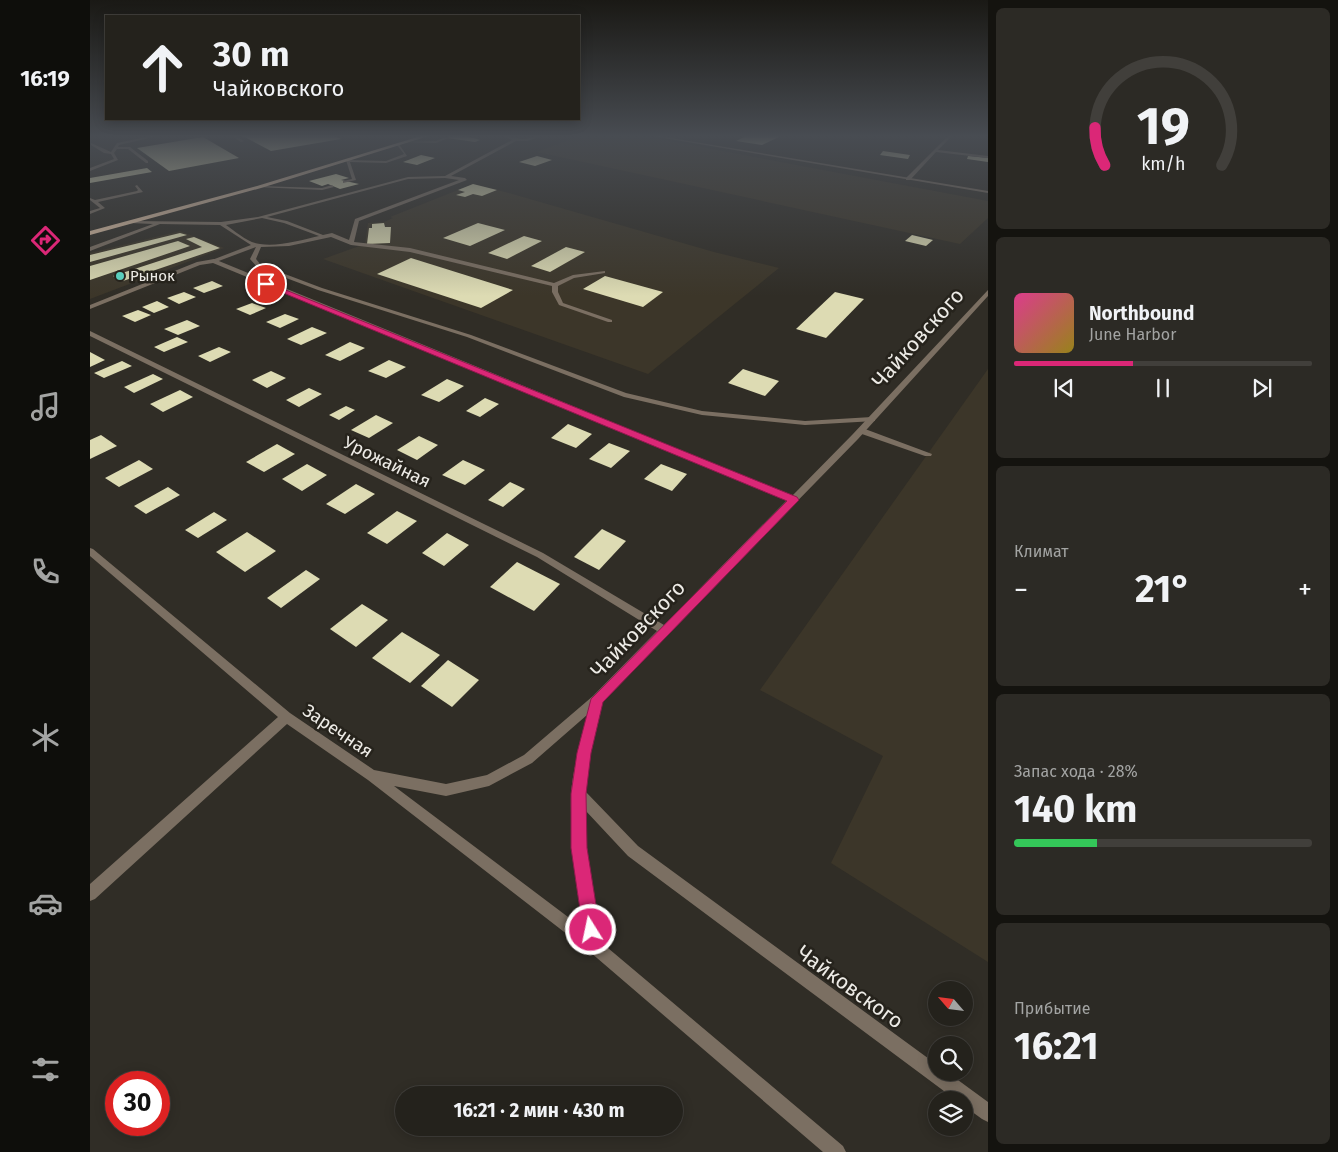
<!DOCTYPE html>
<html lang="ru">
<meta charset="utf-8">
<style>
:root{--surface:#24221c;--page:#2c2a25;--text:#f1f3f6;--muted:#a3a4a3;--line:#413f3b;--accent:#db2777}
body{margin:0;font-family:"Fira Sans",sans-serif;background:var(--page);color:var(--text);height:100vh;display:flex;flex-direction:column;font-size:19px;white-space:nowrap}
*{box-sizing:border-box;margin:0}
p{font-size:16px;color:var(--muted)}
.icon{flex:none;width:28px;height:28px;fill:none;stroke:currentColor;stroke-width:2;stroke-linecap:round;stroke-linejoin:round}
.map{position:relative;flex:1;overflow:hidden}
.side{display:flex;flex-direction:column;gap:8px;padding:8px;background:#14130f;width:350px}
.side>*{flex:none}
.top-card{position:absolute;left:15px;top:15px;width:475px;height:105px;border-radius:0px;box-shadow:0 2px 12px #0003,0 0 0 1px var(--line);background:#24221c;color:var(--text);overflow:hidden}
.needle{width:32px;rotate:298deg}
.buttons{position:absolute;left:838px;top:981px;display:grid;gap:10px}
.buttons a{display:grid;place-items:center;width:45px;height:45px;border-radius:50%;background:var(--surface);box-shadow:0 2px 12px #0003,0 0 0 1px var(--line);font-size:25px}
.speed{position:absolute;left:15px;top:1071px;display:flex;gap:10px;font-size:25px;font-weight:700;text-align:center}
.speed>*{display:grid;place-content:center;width:65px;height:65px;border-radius:50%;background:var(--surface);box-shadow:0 2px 12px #0003,0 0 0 1px var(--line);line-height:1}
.speed .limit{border:8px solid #d22;background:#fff;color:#111}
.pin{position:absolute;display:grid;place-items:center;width:42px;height:42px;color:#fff;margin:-21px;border:2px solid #fff;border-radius:50%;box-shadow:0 1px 5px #0007}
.me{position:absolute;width:55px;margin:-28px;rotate:350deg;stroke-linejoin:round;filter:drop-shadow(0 0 4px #0008)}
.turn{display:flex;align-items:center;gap:18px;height:105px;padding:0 25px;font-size:22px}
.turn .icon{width:65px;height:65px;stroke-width:2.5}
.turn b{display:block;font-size:35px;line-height:42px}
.big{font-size:38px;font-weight:700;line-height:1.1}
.side .widget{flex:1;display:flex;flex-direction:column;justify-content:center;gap:8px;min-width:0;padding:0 18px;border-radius:8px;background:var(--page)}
.side .dial{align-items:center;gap:0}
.dial svg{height:130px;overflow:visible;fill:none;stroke:var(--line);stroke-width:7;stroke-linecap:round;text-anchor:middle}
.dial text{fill:var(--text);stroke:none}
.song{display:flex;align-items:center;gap:15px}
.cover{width:60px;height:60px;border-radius:8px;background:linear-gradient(135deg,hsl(330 70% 55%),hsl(50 70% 35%))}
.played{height:5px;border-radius:2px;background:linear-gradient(90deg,var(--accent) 40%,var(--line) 40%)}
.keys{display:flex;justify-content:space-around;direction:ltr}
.heat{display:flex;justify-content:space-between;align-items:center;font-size:28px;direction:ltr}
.charge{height:8px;border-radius:4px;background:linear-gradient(90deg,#34c759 28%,var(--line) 0)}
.trip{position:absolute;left:305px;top:1086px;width:288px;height:50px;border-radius:25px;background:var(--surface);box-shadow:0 2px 12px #0003,0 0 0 1px var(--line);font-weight:700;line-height:50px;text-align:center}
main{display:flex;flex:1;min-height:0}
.menu{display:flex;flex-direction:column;width:90px;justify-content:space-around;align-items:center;background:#0e0e0b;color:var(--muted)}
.menu .icon{width:35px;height:35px}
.menu .selected{color:var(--accent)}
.menu b{font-size:22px;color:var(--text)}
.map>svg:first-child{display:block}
</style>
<main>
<nav class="menu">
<b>16:19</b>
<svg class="icon selected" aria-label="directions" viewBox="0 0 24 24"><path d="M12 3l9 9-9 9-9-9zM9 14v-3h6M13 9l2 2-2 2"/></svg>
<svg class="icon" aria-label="music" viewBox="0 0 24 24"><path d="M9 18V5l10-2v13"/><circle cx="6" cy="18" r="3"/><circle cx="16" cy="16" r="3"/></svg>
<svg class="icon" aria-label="phone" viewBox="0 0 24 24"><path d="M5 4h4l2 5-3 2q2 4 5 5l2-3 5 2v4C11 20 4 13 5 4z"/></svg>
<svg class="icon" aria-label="climate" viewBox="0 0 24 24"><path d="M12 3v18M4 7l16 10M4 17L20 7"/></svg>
<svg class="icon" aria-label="car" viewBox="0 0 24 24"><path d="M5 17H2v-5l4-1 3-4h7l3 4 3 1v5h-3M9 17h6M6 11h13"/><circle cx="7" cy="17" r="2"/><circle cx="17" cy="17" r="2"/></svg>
<svg class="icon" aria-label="filters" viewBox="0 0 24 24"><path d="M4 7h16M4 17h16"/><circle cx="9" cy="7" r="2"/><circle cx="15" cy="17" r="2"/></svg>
</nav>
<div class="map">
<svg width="898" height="1152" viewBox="0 0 898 1152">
<rect width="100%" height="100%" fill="#302d26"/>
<g fill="#3c3629">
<path d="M492 135H548L898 201V218L870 244 447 152Z"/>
<path d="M383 184 419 193 624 252 689 268 558 374 233 259 275 244 278 223 294 222 303 218 300 217Z"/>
<path d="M90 231 134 248 0 299V253Z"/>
<path d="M898 369V962L741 863 793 756 670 690Z"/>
</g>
<g fill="#dddbb3">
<path d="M151 135H242L251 139 181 151Z"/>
<path d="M365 135 384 138 390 140 385 142 357 138Z"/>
<path d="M658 135H693L672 145 646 141Z"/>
<path d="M113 137 149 158 79 171 47 148Z"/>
<path d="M793 151 820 155 818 159 790 155Z"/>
<path d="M331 155 345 158 327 165 313 162Z"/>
<path d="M447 156 462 160 445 166 429 162Z"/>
<path d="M878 156 898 158V162L877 159Z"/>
<path d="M57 168 62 172 0 183V178Z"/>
<path d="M246 174 259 178 251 180 269 184 250 189 238 184 232 186 219 181Z"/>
<path d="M383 184 407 190 392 196 383 194 375 197 366 195 375 192 368 190Z"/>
<path d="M294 223 295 227H301L300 243 277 244 279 228H282V224Z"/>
<path d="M388 223 415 230 380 246 353 238Z"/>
<path d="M90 233 97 235 0 262V255Z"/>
<path d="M822 235 843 240 836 246 815 241Z"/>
<path d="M434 236 452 241 417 259 398 253Z"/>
<path d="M104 237 130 248 33 281 23 276 112 247 96 239Z"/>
<path d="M88 241 100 246 0 280V266Z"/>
<path d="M476 247 495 252 460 272 441 266Z"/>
<path d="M321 258 423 290 391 308 287 274Z"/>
<path d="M515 276 573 292 553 307 493 289Z"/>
<path d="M122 281 133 286 114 293 103 288Z"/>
<path d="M94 292 106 297 89 304 77 298Z"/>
<path d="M745 292 774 299 736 338 706 329Z"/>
<path d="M67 301 79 307 64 313 52 307Z"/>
<path d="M162 303 176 308 160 315 146 309Z"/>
<path d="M48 310 61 315 45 322 32 316Z"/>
<path d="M195 314 209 319 190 328 176 322Z"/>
<path d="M97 320 110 326 88 335 74 329Z"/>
<path d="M222 327 237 333 211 345 197 339Z"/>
<path d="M87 337 98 342 74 352 64 347Z"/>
<path d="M260 342 275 348 250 361 235 355Z"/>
<path d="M129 347 141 352 120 362 108 356Z"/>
<path d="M0 352 15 360 0 367Z"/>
<path d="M299 360 316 367 296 378 278 371Z"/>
<path d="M32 361 42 366 14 378 4 373Z"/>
<path d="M653 369 689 381 675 396 638 383Z"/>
<path d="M181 371 196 378 177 388 162 380Z"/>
<path d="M63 374 73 379 44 393 34 387Z"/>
<path d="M357 379 374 386 349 402 331 395Z"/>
<path d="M219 388 232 394 209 407 196 400Z"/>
<path d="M90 390 103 397 73 412 60 404Z"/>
<path d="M395 398 409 404 390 417 376 411Z"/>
<path d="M256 406 265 410 249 420 239 415Z"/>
<path d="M286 415 303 423 279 438 261 430Z"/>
<path d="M478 424 502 434 486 448 461 438Z"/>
<path d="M11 435 27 446 0 459V440Z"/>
<path d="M329 436 348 445 327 460 307 450Z"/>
<path d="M519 443 540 451 521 468 499 459Z"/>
<path d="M187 444 205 454 174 472 156 462Z"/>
<path d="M49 460 63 469 29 487 15 478Z"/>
<path d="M373 460 395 470 375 485 352 475Z"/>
<path d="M217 464 237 475 212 491 192 479Z"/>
<path d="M571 464 597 474 582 491 554 479Z"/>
<path d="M420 482 435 489 413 507 398 500Z"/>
<path d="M266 484 285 494 255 514 236 504Z"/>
<path d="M78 487 90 495 56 514 44 506Z"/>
<path d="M307 511 327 521 297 544 277 533Z"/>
<path d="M124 512 137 520 108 538 95 530Z"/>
<path d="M512 529 536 541 509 570 484 557Z"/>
<path d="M157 532 186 551 155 572 126 552Z"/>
<path d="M357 533 379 545 354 566 332 553Z"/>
<path d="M427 562 470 584 444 611 400 587Z"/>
<path d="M216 570 230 579 191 608 177 598Z"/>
<path d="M272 604 298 620 266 647 240 629Z"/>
<path d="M312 632 350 655 320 683 282 658Z"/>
<path d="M358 660 389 680 362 707 331 686Z"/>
</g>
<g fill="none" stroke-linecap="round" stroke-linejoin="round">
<g fill="#7b6f62" fill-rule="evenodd">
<path d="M66 135H72L29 145 28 147H40L58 161V163H56L38 149H27L24 153 28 160 0 171V168L24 159 21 154 14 153 1 145V143L21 152 27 143Z"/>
<path d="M140 135H144L154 141 151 142Z"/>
<path d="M361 135H366L346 143 314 142 346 141Z"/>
<path d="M412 135C419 135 425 139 432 139 440 139 446 135 453 135L438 141H426L361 176 375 178 377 180 269 221 264 242 320 248 464 283 483 275 515 271V273L484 278 468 286V292L473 303 522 320V322H518L469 305 462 292V286L320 252 261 245 241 237 199 246 171 247 166 259 171 265 232 288 381 335 536 393 612 411 715 421 782 417H785V421L715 425 612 415 534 397 377 337 228 290 167 267 160 259 166 247 126 262H122V260L161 245 130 225 70 224 0 251V247L63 224 40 223 42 221 131 222 168 217 318 177 355 176 422 140ZM355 178 369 180 265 219 259 240 242 233 233 235 197 221 177 217 318 179ZM172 218 194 223 229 236C212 240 188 247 170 244 158 243 145 231 136 225Z"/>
<path d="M556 135H563L898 191V193Z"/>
<path d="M309 144 317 156 296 163 260 162 266 180 253 183V181L262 179 256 160 296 161 314 154 307 145Z"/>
<path d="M47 185 53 192 8 202 15 208 0 214V211L10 208 0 200V198L5 200 47 191 48 190 45 186Z"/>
<path d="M242 185 244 187 232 190 167 187 169 186 232 188Z"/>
<path d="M769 429H775L842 454 841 456H835L769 433Z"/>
</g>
<g fill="#7b6f62" fill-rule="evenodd">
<path d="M859 135H863L848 150 898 156V158L846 152 820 180H816V178Z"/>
<path d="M124 259 702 496 762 435 898 290V296L768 439 512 701 500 753 495 791 548 846 846 1064V1072H857L898 1102V1122L892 1119 874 1106V1100H866L538 856 495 810C496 855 502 899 512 943L753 1146 756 1152H733L500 952 278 780 197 724 5 899 0 901V884L188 717 0 556V548L3 549 200 713 284 770 356 784 397 775 434 755 503 696 567 631 447 557 0 336V331L453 553 574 625 697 500 123 263 110 265 0 309V305L107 262ZM497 715C491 741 483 768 481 794 480 839 485 885 494 929L304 786 356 796 399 786 442 763Z"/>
</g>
<path fill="#d8bca0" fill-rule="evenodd" d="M334 135H342L171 188 0 235V231L167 186Z"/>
</g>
<linearGradient id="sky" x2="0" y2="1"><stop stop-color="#1a1915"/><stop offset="0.46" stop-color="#484c52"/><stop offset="1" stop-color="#484c52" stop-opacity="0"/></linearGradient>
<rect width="898" height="296" fill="url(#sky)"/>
<path fill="#db2777" stroke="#8e194d" d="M176 282 707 497 709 500 513 702 501 753 496 794 497 848 510 930 507 936 501 939 495 936 493 930 481 848V794L487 753 501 699 697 501 174 285 173 284Z"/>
<circle fill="#5acebc" stroke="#26231c" stroke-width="2" cx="30" cy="276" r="5"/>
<g text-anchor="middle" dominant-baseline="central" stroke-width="5" stroke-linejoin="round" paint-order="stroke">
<g font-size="15" fill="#edebe6" stroke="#26231c" text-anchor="start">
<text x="40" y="276">Рынок</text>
</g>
<g font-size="18" fill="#edebe6" stroke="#26231c">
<text transform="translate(297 462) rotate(26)">Урожайная</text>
<text transform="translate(248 731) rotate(34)">Заречная</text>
</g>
<g font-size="21" fill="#edebe6" stroke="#26231c">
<text transform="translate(828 338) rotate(-48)">Чайковского</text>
<text transform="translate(548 629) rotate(-46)">Чайковского</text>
<text transform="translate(760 987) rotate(36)">Чайковского</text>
</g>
</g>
</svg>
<div class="buttons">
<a><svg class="needle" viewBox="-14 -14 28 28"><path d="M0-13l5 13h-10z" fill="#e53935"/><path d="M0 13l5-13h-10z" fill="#a3a4a3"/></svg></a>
<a><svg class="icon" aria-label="search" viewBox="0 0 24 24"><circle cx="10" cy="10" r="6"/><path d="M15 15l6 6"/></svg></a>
<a><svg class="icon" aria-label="layers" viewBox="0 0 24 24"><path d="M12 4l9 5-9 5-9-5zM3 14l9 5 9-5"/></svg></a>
</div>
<div class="speed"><div class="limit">30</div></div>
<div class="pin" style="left:176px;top:284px;background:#d93025"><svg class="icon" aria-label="arrive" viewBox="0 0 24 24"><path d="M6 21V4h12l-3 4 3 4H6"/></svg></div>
<svg class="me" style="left:501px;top:930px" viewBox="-20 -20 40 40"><circle r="17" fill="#db2777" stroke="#fff" stroke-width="3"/><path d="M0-11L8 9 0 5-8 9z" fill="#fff"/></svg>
<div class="trip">16:21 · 2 мин · 430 m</div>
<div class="top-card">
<div class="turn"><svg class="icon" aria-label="ahead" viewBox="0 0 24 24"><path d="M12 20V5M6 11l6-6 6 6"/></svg><div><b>30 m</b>Чайковского</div></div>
</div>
</div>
<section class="side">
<div class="widget dial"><svg viewBox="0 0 100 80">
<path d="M14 69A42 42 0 1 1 86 69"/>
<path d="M14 69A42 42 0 0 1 8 46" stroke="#db2777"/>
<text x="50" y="56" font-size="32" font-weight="700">19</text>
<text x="50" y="72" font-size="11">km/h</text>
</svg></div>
<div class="widget">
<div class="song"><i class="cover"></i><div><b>Northbound</b><p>June Harbor</p></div></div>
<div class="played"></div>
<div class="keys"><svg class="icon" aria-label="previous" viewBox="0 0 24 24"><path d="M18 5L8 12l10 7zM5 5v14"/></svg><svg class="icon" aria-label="pause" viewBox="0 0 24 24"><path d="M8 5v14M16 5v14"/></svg><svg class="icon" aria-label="next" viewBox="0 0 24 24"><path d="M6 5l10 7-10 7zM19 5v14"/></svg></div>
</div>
<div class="widget"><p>Климат</p>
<div class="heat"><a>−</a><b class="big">21°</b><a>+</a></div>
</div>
<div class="widget"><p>Запас хода · 28%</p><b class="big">140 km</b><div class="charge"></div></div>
<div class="widget"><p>Прибытие</p><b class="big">16:21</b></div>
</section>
</main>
